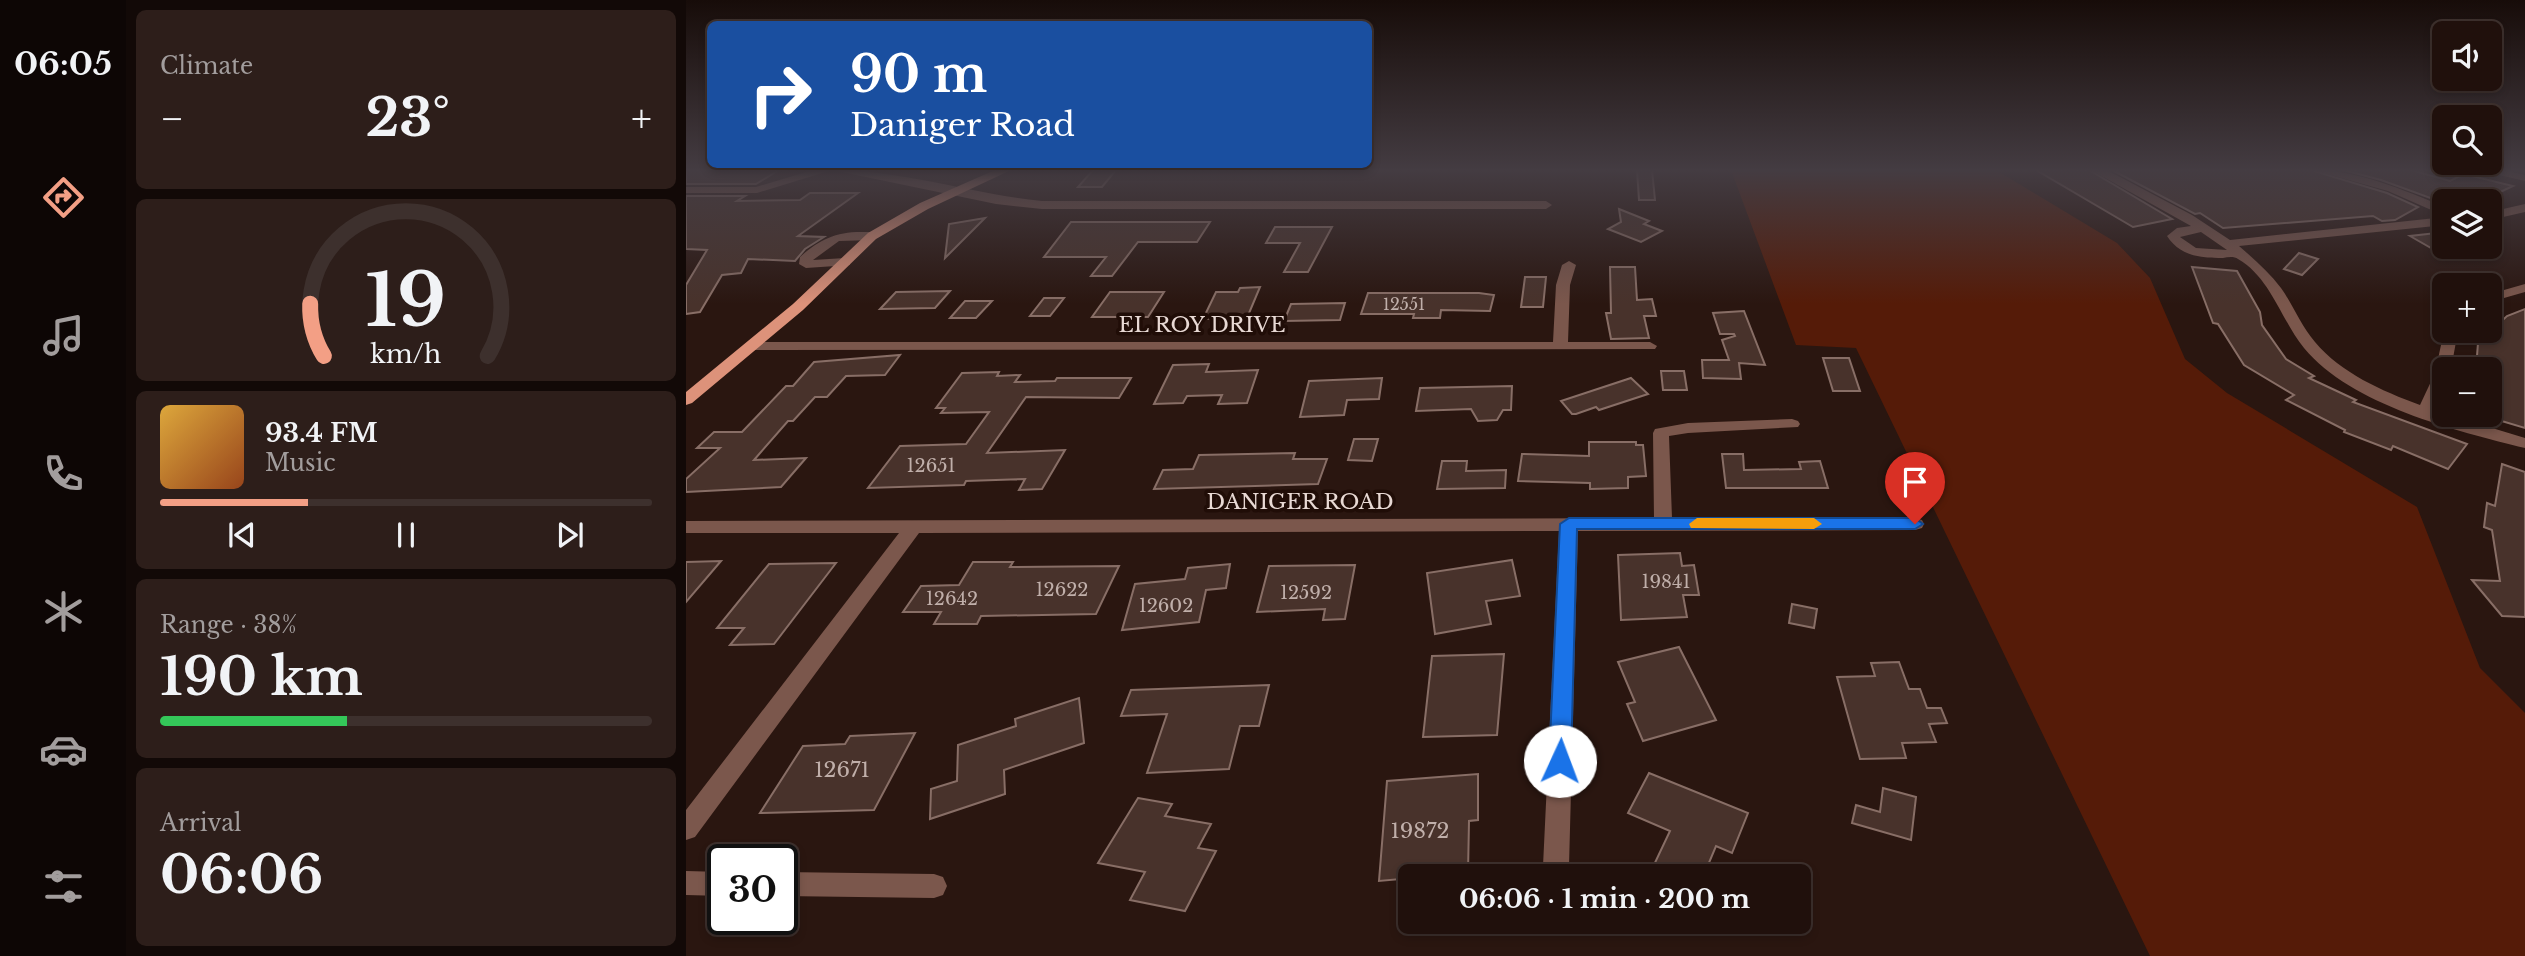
<!DOCTYPE html>
<meta charset="utf-8">
<style>
:root{--surface:#20100c;--page:#2d1e1a;--text:#f1f3f6;--muted:#a29d9d;--line:#3d302d;--accent:#f39f85}
body{margin:0;font-family:"Libre Baskerville",serif;background:var(--page);color:var(--text);height:100vh;display:flex;flex-direction:column;font-size:26px;white-space:nowrap}
*{box-sizing:border-box;margin:0}
p{font-size:23px;color:var(--muted)}
.icon{flex:none;width:38px;height:38px;fill:none;stroke:currentColor;stroke-width:2;stroke-linecap:round;stroke-linejoin:round}
.map{position:relative;flex:1;overflow:hidden}
.panel{display:flex;flex-direction:column;gap:10px;padding:10px;background:#120907;width:560px}
.panel>*{flex:none}
.banner{position:absolute;left:21px;top:21px;width:665px;height:147px;border-radius:10px;box-shadow:0 4px 10px #0003,0 0 0 2px var(--line);background:#1a4fa0;color:#fff;overflow:hidden}
.controls{position:absolute;left:1746px;top:21px;display:grid;gap:14px}
.controls a{display:grid;place-items:center;width:70px;height:70px;border-radius:10px;background:var(--surface);box-shadow:0 4px 10px #0003,0 0 0 2px var(--line);font-size:35px}
.speed{position:absolute;left:21px;top:844px;display:flex;gap:14px;font-size:35px;font-weight:700;text-align:center}
.speed>*{display:grid;place-content:center;width:91px;height:91px;border-radius:50%;background:var(--surface);box-shadow:0 4px 10px #0003,0 0 0 2px var(--line);line-height:1}
.speed .limit{border:4px solid #111;border-radius:10px;background:#fff;color:#111}
.pin{position:absolute;display:grid;place-items:center;width:60px;height:60px;color:#fff;margin:-72px -30px;border-radius:50% 50% 50% 0;rotate:-45deg;box-shadow:0 0 7px #0007}
.pin .icon{rotate:45deg}
.me{position:absolute;width:77px;margin:-38px;rotate:2deg;stroke-linejoin:round;filter:drop-shadow(0 0 5px #0008)}
.turn{display:flex;align-items:center;gap:24px;height:147px;padding:0 28px;font-size:32px}
.turn .icon{width:91px;height:91px;stroke-width:2.5}
.turn b{display:block;font-size:49px;line-height:60px}
.big{font-size:52px;font-weight:700;line-height:1.1}
.panel .widget{flex:1;display:flex;flex-direction:column;justify-content:center;gap:10px;min-width:0;padding:0 24px;border-radius:10px;background:var(--page)}
.panel .dial{align-items:center;gap:0}
.dial svg{height:182px;overflow:visible;fill:none;stroke:var(--line);stroke-width:7;stroke-linecap:round;text-anchor:middle}
.dial text{fill:var(--text);stroke:none}
.song{display:flex;align-items:center;gap:21px}
.cover{width:84px;height:84px;border-radius:10px;background:linear-gradient(135deg,hsl(40 70% 55%),hsl(20 70% 35%))}
.played{height:7px;border-radius:4px;background:linear-gradient(90deg,var(--accent) 30%,var(--line) 30%)}
.keys{display:flex;justify-content:space-around;direction:ltr}
.heat{display:flex;justify-content:space-between;align-items:center;font-size:38px;direction:ltr}
.charge{height:10px;border-radius:5px;background:linear-gradient(90deg,#34c759 38%,var(--line) 0)}
.trip{position:absolute;left:712px;top:864px;width:413px;height:70px;border-radius:10px;background:var(--surface);box-shadow:0 4px 10px #0003,0 0 0 2px var(--line);font-weight:700;line-height:70px;text-align:center}
main{display:flex;flex:1;min-height:0}
.dock{display:flex;flex-direction:column;width:126px;justify-content:space-around;align-items:center;background:#0d0605;color:var(--muted)}
.dock .icon{width:49px;height:49px}
.dock .selected{color:var(--accent)}
.dock b{font-size:32px;color:var(--text)}
.map>svg:first-child{display:block}
</style>
<main>
<nav class="dock">
<b>06:05</b>
<svg class="icon selected" aria-label="directions" viewBox="0 0 24 24"><path d="M12 3l9 9-9 9-9-9zM9 14v-3h6M13 9l2 2-2 2"/></svg>
<svg class="icon" aria-label="music" viewBox="0 0 24 24"><path d="M9 18V5l10-2v13"/><circle cx="6" cy="18" r="3"/><circle cx="16" cy="16" r="3"/></svg>
<svg class="icon" aria-label="phone" viewBox="0 0 24 24"><path d="M5 4h4l2 5-3 2q2 4 5 5l2-3 5 2v4C11 20 4 13 5 4z"/></svg>
<svg class="icon" aria-label="climate" viewBox="0 0 24 24"><path d="M12 3v18M4 7l16 10M4 17L20 7"/></svg>
<svg class="icon" aria-label="car" viewBox="0 0 24 24"><path d="M5 17H2v-5l4-1 3-4h7l3 4 3 1v5h-3M9 17h6M6 11h13"/><circle cx="7" cy="17" r="2"/><circle cx="17" cy="17" r="2"/></svg>
<svg class="icon" aria-label="filters" viewBox="0 0 24 24"><path d="M4 7h16M4 17h16"/><circle cx="9" cy="7" r="2"/><circle cx="15" cy="17" r="2"/></svg>
</nav>
<section class="panel">
<div class="widget"><p>Climate</p>
<div class="heat"><a>−</a><b class="big">23°</b><a>+</a></div>
</div>
<div class="widget dial"><svg viewBox="0 0 100 80">
<path d="M14 69A42 42 0 1 1 86 69"/>
<path d="M14 69A42 42 0 0 1 8 46" stroke="#f39f85"/>
<text x="50" y="56" font-size="32" font-weight="700">19</text>
<text x="50" y="72" font-size="11">km/h</text>
</svg></div>
<div class="widget">
<div class="song"><i class="cover"></i><div><b>93.4 FM</b><p>Music</p></div></div>
<div class="played"></div>
<div class="keys"><svg class="icon" aria-label="previous" viewBox="0 0 24 24"><path d="M18 5L8 12l10 7zM5 5v14"/></svg><svg class="icon" aria-label="pause" viewBox="0 0 24 24"><path d="M8 5v14M16 5v14"/></svg><svg class="icon" aria-label="next" viewBox="0 0 24 24"><path d="M6 5l10 7-10 7zM19 5v14"/></svg></div>
</div>
<div class="widget"><p>Range · 38%</p><b class="big">190 km</b><div class="charge"></div></div>
<div class="widget"><p>Arrival</p><b class="big">06:06</b></div>
</section>
<div class="map">
<svg width="1839" height="956" viewBox="0 0 1839 956">
<rect width="100%" height="100%" fill="#2a1610"/>
<path fill="#551b08" d="M1045 170H1310L1431 243 1464 278 1499 359 1541 393 1731 507 1794 668 1839 713V956H1464L1170 348 1110 345Z"/>
<g fill="#48322b" stroke="#886e66" stroke-width="2">
<path d="M0 170H93L70 184H0Z"/>
<path d="M407 170H430L416 187H392Z"/>
<path d="M951 170H966L969 200H953Z"/>
<path d="M1350 170H1403L1486 219 1447 227Z"/>
<path d="M1426 170H1625L1701 193 1732 207 1709 220 1696 221 1687 216 1537 228 1514 213 1509 214Z"/>
<path d="M1657 170H1725L1764 181 1778 174 1827 186 1795 201H1763L1752 197 1747 199 1695 180Z"/>
<path d="M124 193H172L112 236 138 237 119 249 109 261 62 259 55 273 36 275 14 312 0 314V285L21 250 0 249V196H59L51 201 114 200Z"/>
<path d="M933 209 963 221 958 224 976 231 955 242 922 229 935 222Z"/>
<path d="M299 218 259 258 263 224Z"/>
<path d="M385 222H524L511 242H452L426 276H405L420 257H358Z"/>
<path d="M589 227H646L622 272H598L614 243H580Z"/>
<path d="M1759 232V256L1724 236Z"/>
<path d="M1613 253 1632 259 1616 275 1598 269Z"/>
<path d="M924 267H949L951 300 966 299 970 316H958L963 338 925 339 920 313H925Z"/>
<path d="M1506 267 1551 271 1574 312 1576 325 1600 359 1628 376 1623 378 1670 400 1667 402 1781 444 1762 469 1707 446 1705 450 1658 432 1659 430 1600 400 1608 395 1558 365 1532 324 1527 323Z"/>
<path d="M839 277H860L857 307H835Z"/>
<path d="M574 287 561 318 517 319 530 292H552L554 288Z"/>
<path d="M264 291 249 308 194 309 210 292Z"/>
<path d="M424 292H478L462 317H406Z"/>
<path d="M682 293H793L808 295 804 311 755 310 754 318H727L728 314H675Z"/>
<path d="M358 298H378L364 316H344Z"/>
<path d="M279 301H306L290 318H264Z"/>
<path d="M659 303 654 320 598 321 605 304Z"/>
<path d="M1839 309V428L1809 419 1816 377 1804 374V369H1790L1792 343 1821 316Z"/>
<path d="M1058 311 1079 365 1053 363 1055 379 1017 378 1016 360H1043L1036 340 1049 336 1048 334H1034L1027 313Z"/>
<path d="M214 355 199 375 160 376 141 397H129L107 421H102L68 460 120 458 95 487 0 492V479L34 448H11L28 432H56L100 386H107L128 362Z"/>
<path d="M1137 358H1163L1174 391H1147Z"/>
<path d="M523 364 520 372 572 370 561 403 532 404 536 395 501 396 497 403 468 404 487 365Z"/>
<path d="M975 371H998L1001 390H977Z"/>
<path d="M313 372 311 376 334 375 329 382 369 381 371 378H445L433 398 340 397 301 453 379 450 356 489 333 490 339 479 280 481 278 485 182 488 214 446 280 444 303 412 255 413 259 408H250L276 373Z"/>
<path d="M696 378 693 399 661 400 658 415 614 417 623 381Z"/>
<path d="M945 378 962 394 913 410 910 407 890 414H886L875 401Z"/>
<path d="M826 386 825 410H817L811 420 792 421 785 409 730 411 734 388Z"/>
<path d="M668 439H692L686 461 662 460Z"/>
<path d="M903 442H950V445H957L960 476 942 477V488L904 489V483L832 481 836 454 903 456Z"/>
<path d="M609 453 607 459H641L632 484 468 489 477 470 507 469 513 455Z"/>
<path d="M1036 454H1057L1058 470 1115 469 1113 462 1134 461 1142 488H1040Z"/>
<path d="M756 461H781L780 471 820 470 819 488 751 489Z"/>
<path d="M1816 464 1839 472V617L1816 616 1786 580 1814 581 1806 530 1798 527 1801 503 1809 506Z"/>
<path d="M994 553 996 566 1008 565 1013 595H997L1001 617 935 620 932 555Z"/>
<path d="M826 560 834 596 800 601 805 624 749 634 741 573Z"/>
<path d="M35 561 0 602V562Z"/>
<path d="M287 562H327L324 567 433 566 410 614 295 616 291 624H248L255 612H217L235 586 273 585Z"/>
<path d="M150 563 88 644 44 645 58 628H31L83 564Z"/>
<path d="M544 564 540 588 520 590 513 622 436 630 449 584 499 579 502 568Z"/>
<path d="M669 565 659 619 637 620 639 609 571 612 583 566Z"/>
<path d="M1106 604 1131 609 1128 628 1103 623Z"/>
<path d="M993 647 1030 720 957 741 941 704 949 702 932 662Z"/>
<path d="M818 654 811 735 737 737 746 656Z"/>
<path d="M1213 662 1223 689H1234L1241 708H1255L1261 723 1243 724 1250 742 1216 743 1220 758 1174 759 1151 677 1189 676 1185 663Z"/>
<path d="M583 685 573 726H554L543 769 461 773 481 714 435 716 445 690Z"/>
<path d="M393 698 398 743 318 770 319 794 244 819 245 789 271 781 272 745 330 726 329 719Z"/>
<path d="M229 733 188 810 74 813 117 746 159 744 164 736Z"/>
<path d="M963 773 1062 813 1046 853 1030 846 1017 877H983L966 869 984 831 942 813Z"/>
<path d="M792 774V820L783 821 782 873 693 881 701 781Z"/>
<path d="M1197 788 1230 797 1225 840 1166 823 1170 805 1194 812Z"/>
<path d="M452 798 486 804 479 816 525 824 512 848 530 851 499 911 444 900 459 872 412 863Z"/>
</g>
<g fill="none" stroke-linecap="round" stroke-linejoin="round">
<g fill="#7b574c" fill-rule="evenodd">
<path d="M127 170H146L71 193H0V187H70Z"/>
<path d="M146 170C217 170 286 194 356 201H860L866 205 860 209H356L310 204Z"/>
<path d="M1405 170H1420L1436 178 1506 215 1544 240 1759 217V225L1553 246C1568 259 1583 272 1595 288 1607 305 1615 326 1629 342 1655 373 1696 391 1734 405L1749 373 1758 331H1772L1765 369H1759V386L1747 410 1839 438V448C1770 431 1665 405 1618 348 1595 320 1585 278 1552 259 1548 256 1542 257 1537 258 1514 258 1494 256 1481 236L1491 228 1505 226ZM1515 232 1541 250 1510 248 1494 237Z"/>
<path d="M1627 170C1673 170 1717 190 1759 207V216L1702 191Z"/>
<path d="M1792 170H1816L1839 175V181Z"/>
<path d="M1839 204V212L1804 220V212Z"/>
<path d="M175 232H186L192 236 186 240 153 241 127 260 159 258 164 259V265L120 268 113 264 114 257C133 240 149 232 175 232Z"/>
<path d="M883 261 890 265 884 285 882 342H964L971 346 969 349 67 350 60 346 67 342H867L870 285 876 265Z"/>
<path d="M1839 284V292L1804 302V294Z"/>
<path d="M1106 419 1112 421 1114 424 1112 427 1002 433 983 436 986 518H1229L1236 520 1238 524 1236 528 1229 530 892 531 883 866 879 874 873 877 861 874 857 866 873 531 233 533 9 837 0 840V810L213 533H0V521L968 518 967 433 969 429 1002 423Z"/>
<path d="M0 871 37 872V896L0 895Z"/>
<path d="M96 872 248 874 257 877 261 886 257 895 248 898 96 896Z"/>
</g>
<path fill="#dd927a" fill-rule="evenodd" d="M309 170H325L242 209 190 239 117 310 6 403 0 405V392L107 304 182 233 234 203Z"/>
</g>
<linearGradient id="sky" x2="0" y2="1"><stop stop-color="#170c09"/><stop offset="0.56" stop-color="#443c42"/><stop offset="1" stop-color="#443c42" stop-opacity="0"/></linearGradient>
<rect width="1839" height="304" fill="url(#sky)"/>
<path fill="#1a73e8" stroke="#114b97" stroke-width="2" d="M883 518H1229L1237 524 1229 529H891L885 761 881 767 874 770 866 767 863 761 874 524Z"/>
<path fill="#f59e0b" d="M1011 518H1128L1136 524 1128 529 1005 528 1003 524Z"/>
<g text-anchor="middle" dominant-baseline="central" stroke-width="7" stroke-linejoin="round" paint-order="stroke">
<g font-size="16" fill="#c0afaa">
<text x="718" y="304">12551</text>
</g>
<g font-size="18" fill="#c0afaa">
<text x="245" y="466">12651</text>
<text x="980" y="582">19841</text>
<text x="376" y="590">12622</text>
<text x="620" y="593">12592</text>
<text x="266" y="599">12642</text>
<text x="480" y="606">12602</text>
</g>
<g font-size="21" fill="#e8d9d4" stroke="#200d07">
<text x="516" y="325">EL ROY DRIVE</text>
<text x="614" y="502">DANIGER ROAD</text>
</g>
<g font-size="21" fill="#c0afaa">
<text x="156" y="770">12671</text>
<text x="734" y="831">19872</text>
</g>
</g>
</svg>
<div class="controls">
<a><svg class="icon" aria-label="sound" viewBox="0 0 24 24"><path d="M4 9h4l5-4v14l-5-4H4zM17 9q2 3 0 6"/></svg></a>
<a><svg class="icon" aria-label="search" viewBox="0 0 24 24"><circle cx="10" cy="10" r="6"/><path d="M15 15l6 6"/></svg></a>
<a><svg class="icon" aria-label="layers" viewBox="0 0 24 24"><path d="M12 4l9 5-9 5-9-5zM3 14l9 5 9-5"/></svg></a>
<a>+</a>
<a>−</a>
</div>
<div class="speed"><div class="limit">30</div></div>
<div class="pin" style="left:1229px;top:524px;background:#d93025"><svg class="icon" aria-label="arrive" viewBox="0 0 24 24"><path d="M6 21V4h12l-3 4 3 4H6"/></svg></div>
<svg class="me" style="left:874px;top:761px" viewBox="-20 -20 40 40"><circle r="19" fill="#fff"/><path d="M0-13L10 11 0 6-10 11z" fill="#1a73e8"/></svg>
<div class="trip">06:06 · 1 min · 200 m</div>
<div class="banner">
<div class="turn"><svg class="icon" aria-label="right" viewBox="0 0 24 24"><path d="M7 20v-9h11M14 6l5 5-5 5"/></svg><div><b>90 m</b>Daniger Road</div></div>
</div>
</div>
</main>
